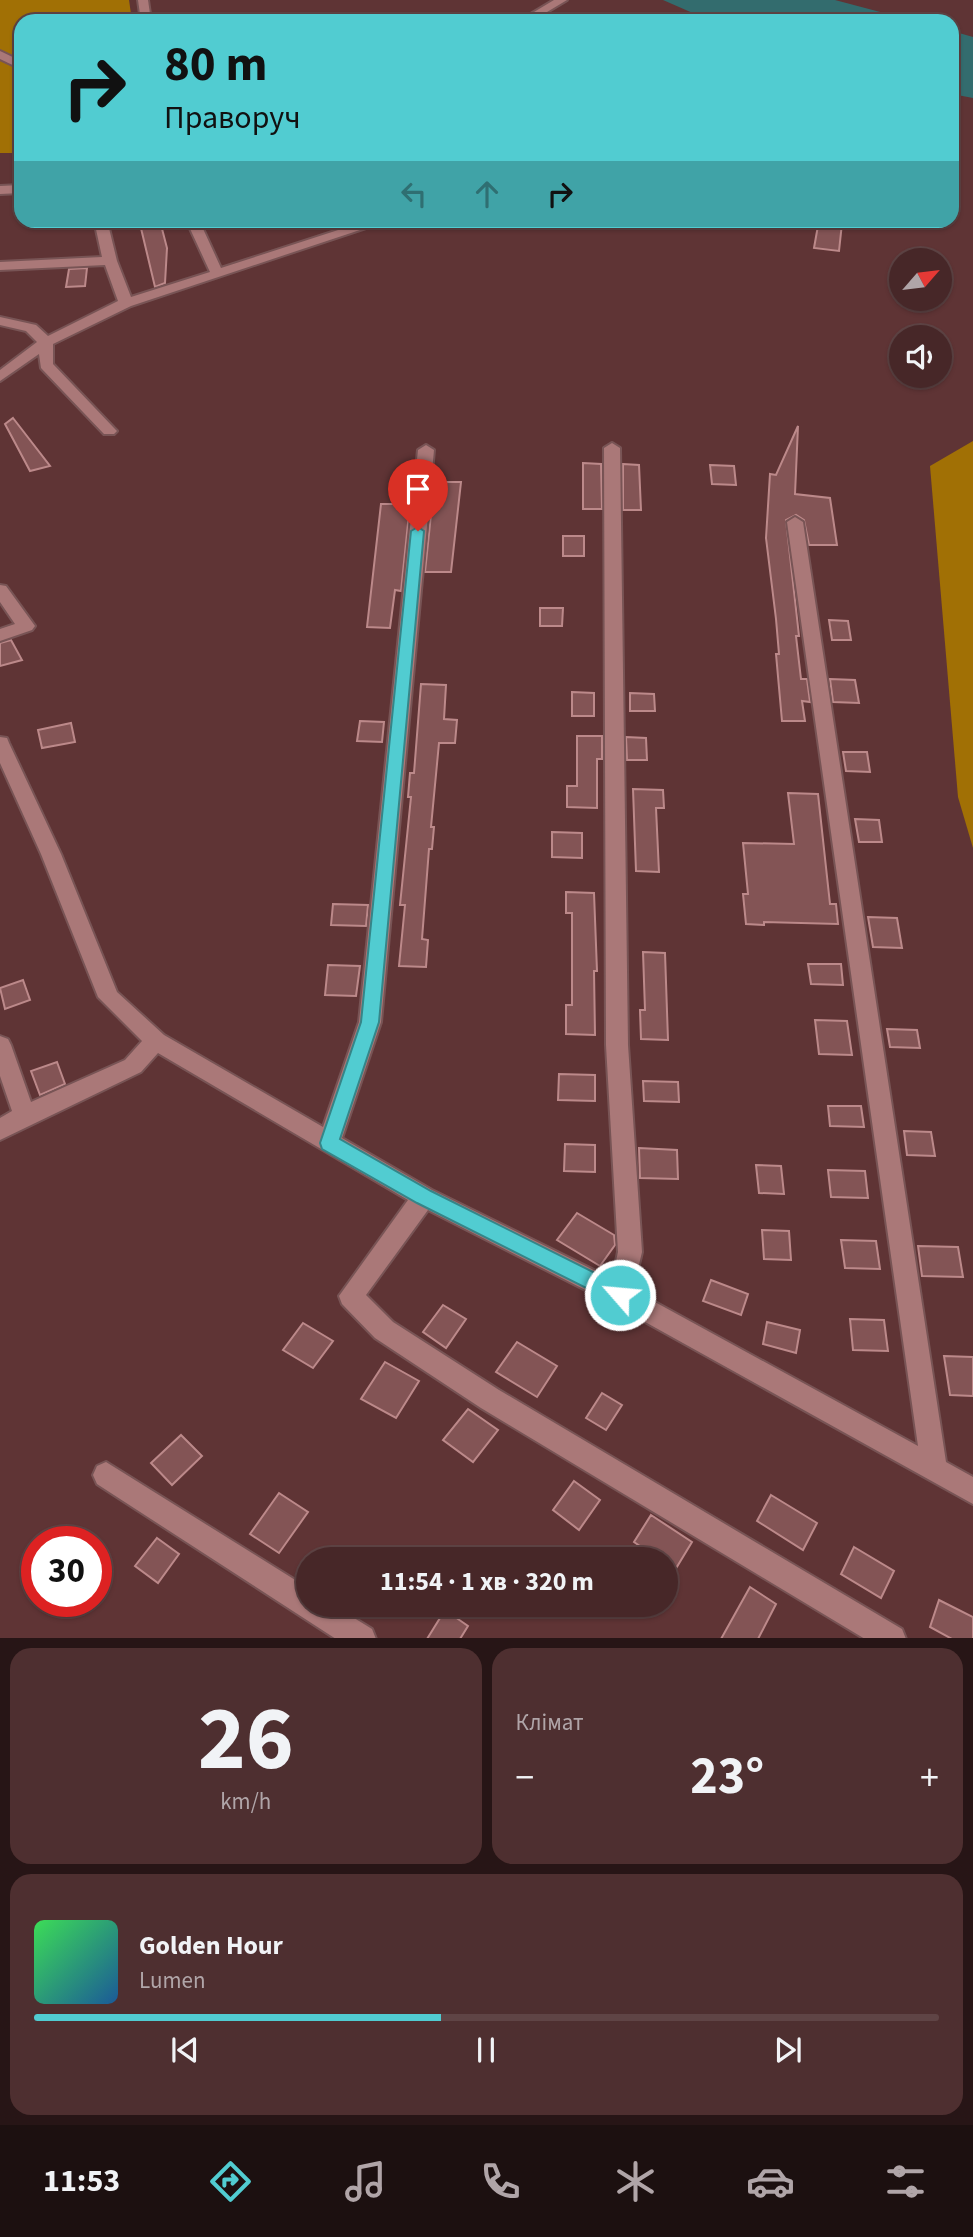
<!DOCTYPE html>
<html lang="uk">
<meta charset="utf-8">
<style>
:root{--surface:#472728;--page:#4e2f30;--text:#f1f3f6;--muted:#b0a5a8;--line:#5f4445;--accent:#51ccd1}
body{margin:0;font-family:"Source Sans 3",sans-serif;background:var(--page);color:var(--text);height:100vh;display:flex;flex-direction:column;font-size:26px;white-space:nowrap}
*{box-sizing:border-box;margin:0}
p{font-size:23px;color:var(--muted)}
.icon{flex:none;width:38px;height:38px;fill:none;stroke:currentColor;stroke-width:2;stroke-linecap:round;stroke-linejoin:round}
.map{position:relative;height:1638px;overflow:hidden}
.panel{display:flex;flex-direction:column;gap:10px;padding:10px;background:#271516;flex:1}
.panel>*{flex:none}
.top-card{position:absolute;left:14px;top:14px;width:945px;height:214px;border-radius:21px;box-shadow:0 2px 5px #0004,0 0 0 2px var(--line);background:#51ccd1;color:#111;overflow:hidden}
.needle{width:46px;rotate:62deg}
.buttons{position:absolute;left:889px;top:248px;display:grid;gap:14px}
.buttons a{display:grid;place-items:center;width:63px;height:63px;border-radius:50%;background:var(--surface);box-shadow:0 2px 5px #0004,0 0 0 2px var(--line);font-size:35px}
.speed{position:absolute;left:21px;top:1526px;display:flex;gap:14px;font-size:35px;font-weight:700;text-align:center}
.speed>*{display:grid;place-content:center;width:91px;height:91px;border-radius:50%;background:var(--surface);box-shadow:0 2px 5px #0004,0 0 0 2px var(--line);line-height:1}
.speed .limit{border:10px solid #d22;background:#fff;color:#111}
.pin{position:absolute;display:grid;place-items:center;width:60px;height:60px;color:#fff;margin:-72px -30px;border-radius:50% 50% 50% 0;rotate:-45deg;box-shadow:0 0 7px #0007}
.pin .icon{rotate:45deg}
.me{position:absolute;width:77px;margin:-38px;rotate:297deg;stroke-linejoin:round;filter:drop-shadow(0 0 5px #0008)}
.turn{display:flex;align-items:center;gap:24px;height:147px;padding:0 35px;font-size:32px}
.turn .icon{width:91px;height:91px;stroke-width:2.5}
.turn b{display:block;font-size:49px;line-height:60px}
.lanes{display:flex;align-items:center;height:66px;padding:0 35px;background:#0003;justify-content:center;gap:35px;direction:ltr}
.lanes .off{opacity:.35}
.big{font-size:52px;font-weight:700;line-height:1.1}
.panel .card{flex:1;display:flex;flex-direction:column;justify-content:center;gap:10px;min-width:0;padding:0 24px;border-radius:21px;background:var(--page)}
.panel .dial{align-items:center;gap:0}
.dial b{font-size:91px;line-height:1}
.song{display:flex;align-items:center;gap:21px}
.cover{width:84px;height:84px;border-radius:10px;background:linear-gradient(135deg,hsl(130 70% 55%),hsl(210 70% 35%))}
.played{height:7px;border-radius:4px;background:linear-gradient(90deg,var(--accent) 45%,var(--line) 45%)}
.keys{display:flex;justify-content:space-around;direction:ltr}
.heat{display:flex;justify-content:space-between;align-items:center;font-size:38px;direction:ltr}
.panel .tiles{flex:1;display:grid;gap:10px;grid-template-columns:1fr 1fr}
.card:last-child{grid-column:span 2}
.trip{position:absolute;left:296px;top:1547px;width:382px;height:70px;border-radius:35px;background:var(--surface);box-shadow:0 2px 5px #0004,0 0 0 2px var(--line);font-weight:700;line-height:70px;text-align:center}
.menu{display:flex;height:112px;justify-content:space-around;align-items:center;background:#1c1010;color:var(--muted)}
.menu .icon{width:49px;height:49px}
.menu .active{color:var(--accent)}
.menu b{font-size:32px;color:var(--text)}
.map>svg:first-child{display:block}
</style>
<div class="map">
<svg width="973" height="1639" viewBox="0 0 973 1639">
<rect width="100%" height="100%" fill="#5f3435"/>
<g fill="#a17005">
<path d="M0 0H129L132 21H21V153H0Z"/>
<path d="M973 441V848L958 797 930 466Z"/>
</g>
<g fill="#336c6e">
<path d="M663 0H835L914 21H711Z"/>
<path d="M952 31 973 37V98L952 94Z"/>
</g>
<g fill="#835455" stroke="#bc898a" stroke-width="2">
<path d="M819 220 842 223 839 251 814 248Z"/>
<path d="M160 221 167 248 165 283 155 287 140 224Z"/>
<path d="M87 268 85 286 66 287 69 269Z"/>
<path d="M13 418 50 466 30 471 5 424Z"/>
<path d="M798 426 795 494 830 498 837 545H809L804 520 796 515 786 520 799 636H796L801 679H807L810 702 802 701 805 721H782L776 654H779L776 619 766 538 770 474 776 475Z"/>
<path d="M583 463 601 464 602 509H583Z"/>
<path d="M623 464 639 465 641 510H623Z"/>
<path d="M710 465 734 466 736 485 712 484Z"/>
<path d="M441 482H461L451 572H425L432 505H439Z"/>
<path d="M381 504H410L401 591 395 590 390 628 367 627Z"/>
<rect x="563" y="536" width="21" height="20"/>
<path d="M540 608H563L562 626H540Z"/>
<path d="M829 620 848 621 851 640H832Z"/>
<path d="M11 640 22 660 0 666V643Z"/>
<path d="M830 679 855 680 859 703 833 702Z"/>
<path d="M421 684 446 685 444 719 457 720 455 743H439L431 827H434L432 849H429L422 939 428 940 426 967 399 966 405 905H400L411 797H408L410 773H414Z"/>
<path d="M572 692 594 693V716H572Z"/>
<path d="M630 693 654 694 655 711H630Z"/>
<path d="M360 721 384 722 382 742 357 741Z"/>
<path d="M71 723 75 742 42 748 38 730Z"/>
<path d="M577 736H602V759H597V808L567 807V786H577Z"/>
<path d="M626 737 646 738 647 760H627Z"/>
<path d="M843 752H867L870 772 846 771Z"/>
<path d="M633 789 663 790 664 808H656L659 872 636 871Z"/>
<path d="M788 793 818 794 830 904H836L838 924 764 922V925L746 924 743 894H748L743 843 794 844Z"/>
<path d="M855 819 879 820 882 842H859Z"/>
<path d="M552 832 582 833V858L552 857Z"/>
<path d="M566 892 594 893 597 971H594L595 1035 566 1034V1005H572V913H566Z"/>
<path d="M333 904 368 905 366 926 331 925Z"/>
<path d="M868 917 897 918 902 948 873 947Z"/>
<path d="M643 952 665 953 668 1040 641 1039 640 1010H645Z"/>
<path d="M808 964H841L843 985 811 984Z"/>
<path d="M328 965 360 966 356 996 325 995Z"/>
<path d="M23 980 30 1000 5 1009 0 988Z"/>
<path d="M815 1020 847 1021 852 1055 819 1054Z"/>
<path d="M887 1029 917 1030 920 1048 890 1047Z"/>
<path d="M57 1062 65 1084 40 1095 31 1071Z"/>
<path d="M559 1074 595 1075V1101L558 1100Z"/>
<path d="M643 1081 678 1082 679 1102 644 1101Z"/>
<path d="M828 1106H861L864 1127 830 1126Z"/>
<path d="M904 1131 931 1132 935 1156 907 1155Z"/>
<path d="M565 1144 595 1145V1172L564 1171Z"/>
<path d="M639 1148 677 1150 678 1179 640 1178Z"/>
<path d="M756 1165 781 1166 784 1194 759 1193Z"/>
<path d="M828 1170 865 1171 868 1198 831 1197Z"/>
<path d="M577 1213 614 1235 615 1245 600 1266 557 1240Z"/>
<path d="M762 1230 789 1231 791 1260 764 1259Z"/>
<path d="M841 1240 876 1241 880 1269 845 1268Z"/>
<path d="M918 1246 958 1247 963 1277 922 1276Z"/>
<path d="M711 1280 748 1294 741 1315 703 1301Z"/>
<path d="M443 1305 466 1319 446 1348 423 1332Z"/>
<path d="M850 1319 884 1320 888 1351 853 1350Z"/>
<path d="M767 1322 800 1330 796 1353 763 1344Z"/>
<path d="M303 1323 333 1341 313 1368 283 1350Z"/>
<path d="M517 1342 557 1366 537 1397 496 1372Z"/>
<path d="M944 1356 973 1357V1396L950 1395Z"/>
<path d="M385 1362 419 1381 396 1418 361 1399Z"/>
<path d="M602 1393 622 1405 606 1430 586 1418Z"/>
<path d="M468 1409 498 1430 473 1462 443 1440Z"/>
<path d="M181 1435 202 1456 172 1485 151 1463Z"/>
<path d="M574 1481 600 1500 579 1530 553 1510Z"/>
<path d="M279 1493 308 1512 279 1553 250 1534Z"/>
<path d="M771 1495 817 1523 803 1550 757 1521Z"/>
<path d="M651 1515 692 1542 675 1570 665 1563V1559H659L634 1542Z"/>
<path d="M157 1538 179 1554 158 1583 135 1566Z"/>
<path d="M854 1547 894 1571 881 1598 841 1574Z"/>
<path d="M750 1587 776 1604 758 1639H721Z"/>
<path d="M939 1600 973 1617V1639H952L930 1627Z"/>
<path d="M445 1610 468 1626 460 1639H427Z"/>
</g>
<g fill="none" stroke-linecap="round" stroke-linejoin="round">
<g stroke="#785455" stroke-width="4">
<g id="minor">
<path d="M138 0H148L151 21H141Z"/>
<path d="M554 0H567L532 21H519Z"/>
<path d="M0 51 21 61V69L0 59Z"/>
<path d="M21 185V193L0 194V186Z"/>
<path d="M94 220H107L117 261 131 297 210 272 186 220H199L221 268 369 220H390L131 306 53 344V364L114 428 117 431 114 434H104L41 368 39 354 0 381V370L37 342 26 331 0 325V317L36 325 48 336 118 301 105 265 0 270V262L102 257Z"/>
<path d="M612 443 620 448 628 1045 642 1252 633 1290 918 1446 787 522 795 517 803 522 946 1462 973 1477V1504L611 1303 428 1210 366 1295 393 1322 499 1390 902 1629 906 1639H865L481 1408 375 1338 342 1304 339 1296 408 1200 158 1053 141 1072 0 1140V1118L12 1111 0 1076V1036L8 1039 11 1045 31 1102 125 1060 142 1041 98 997 41 854 0 763V737L7 738 9 743 61 854 117 992 164 1035 323 1127 359 1022 418 450 426 445 434 450 381 1022 342 1138 432 1190 612 1279 618 1252 606 1045 604 448Z"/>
<path d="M0 585 6 586 35 626 32 630 0 641V629L15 624 0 602Z"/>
<path d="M106 1462 308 1588V1605H333L372 1629 376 1639H336L97 1484 93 1475 97 1466Z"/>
</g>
</g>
<use href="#minor" fill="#aa7878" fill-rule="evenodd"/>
</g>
<path fill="#51ccd1" stroke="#358588" stroke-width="2" d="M418 527 424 531 379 1022 340 1139 431 1191 627 1289 630 1295 627 1302 620 1305 417 1203 322 1149 320 1143 361 1022 411 531Z"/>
</svg>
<div class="buttons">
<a><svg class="needle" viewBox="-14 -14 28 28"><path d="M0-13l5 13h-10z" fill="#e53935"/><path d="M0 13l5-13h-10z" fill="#b0a5a8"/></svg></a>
<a><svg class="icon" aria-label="sound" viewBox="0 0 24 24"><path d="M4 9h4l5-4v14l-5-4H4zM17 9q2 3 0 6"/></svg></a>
</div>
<div class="speed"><div class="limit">30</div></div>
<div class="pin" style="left:418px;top:531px;background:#d93025"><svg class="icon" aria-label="arrive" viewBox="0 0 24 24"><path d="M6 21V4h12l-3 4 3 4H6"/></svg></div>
<svg class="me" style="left:620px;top:1295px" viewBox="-20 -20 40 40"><circle r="17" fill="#51ccd1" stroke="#fff" stroke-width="3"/><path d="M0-11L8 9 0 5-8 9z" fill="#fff"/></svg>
<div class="trip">11:54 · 1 хв · 320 m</div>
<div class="top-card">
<div class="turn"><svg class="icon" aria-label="right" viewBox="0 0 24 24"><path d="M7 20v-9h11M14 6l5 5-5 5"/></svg><div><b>80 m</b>Праворуч</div></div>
<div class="lanes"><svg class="icon off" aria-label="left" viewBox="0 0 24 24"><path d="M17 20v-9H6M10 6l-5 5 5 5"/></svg><svg class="icon off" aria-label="ahead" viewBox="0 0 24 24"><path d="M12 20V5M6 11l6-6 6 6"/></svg><svg class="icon" aria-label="right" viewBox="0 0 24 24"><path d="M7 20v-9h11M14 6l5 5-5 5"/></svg></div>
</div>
</div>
<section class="panel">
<div class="tiles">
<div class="card dial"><b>26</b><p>km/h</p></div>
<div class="card"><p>Клімат</p>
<div class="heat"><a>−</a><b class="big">23°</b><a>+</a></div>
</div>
<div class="card">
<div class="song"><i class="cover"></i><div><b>Golden Hour</b><p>Lumen</p></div></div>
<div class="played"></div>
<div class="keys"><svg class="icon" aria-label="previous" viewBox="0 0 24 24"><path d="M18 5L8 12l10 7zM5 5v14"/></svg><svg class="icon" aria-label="pause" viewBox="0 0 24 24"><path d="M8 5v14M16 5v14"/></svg><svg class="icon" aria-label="next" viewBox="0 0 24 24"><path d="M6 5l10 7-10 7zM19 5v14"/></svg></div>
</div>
</div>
</section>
<nav class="menu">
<b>11:53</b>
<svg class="icon active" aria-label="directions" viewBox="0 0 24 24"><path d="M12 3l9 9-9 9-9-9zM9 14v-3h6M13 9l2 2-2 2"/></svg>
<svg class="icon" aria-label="music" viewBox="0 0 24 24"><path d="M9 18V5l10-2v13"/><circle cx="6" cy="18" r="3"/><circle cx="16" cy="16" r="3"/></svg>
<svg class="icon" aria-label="phone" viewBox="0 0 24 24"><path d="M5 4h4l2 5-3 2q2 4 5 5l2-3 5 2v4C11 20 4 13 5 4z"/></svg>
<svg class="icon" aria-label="climate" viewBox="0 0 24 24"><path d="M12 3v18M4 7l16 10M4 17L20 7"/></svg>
<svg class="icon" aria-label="car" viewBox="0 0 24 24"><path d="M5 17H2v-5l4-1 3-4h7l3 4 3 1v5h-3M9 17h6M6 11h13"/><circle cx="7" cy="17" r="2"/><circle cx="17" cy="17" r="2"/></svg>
<svg class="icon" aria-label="filters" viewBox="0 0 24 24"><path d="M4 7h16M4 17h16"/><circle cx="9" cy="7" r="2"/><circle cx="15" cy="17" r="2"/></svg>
</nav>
